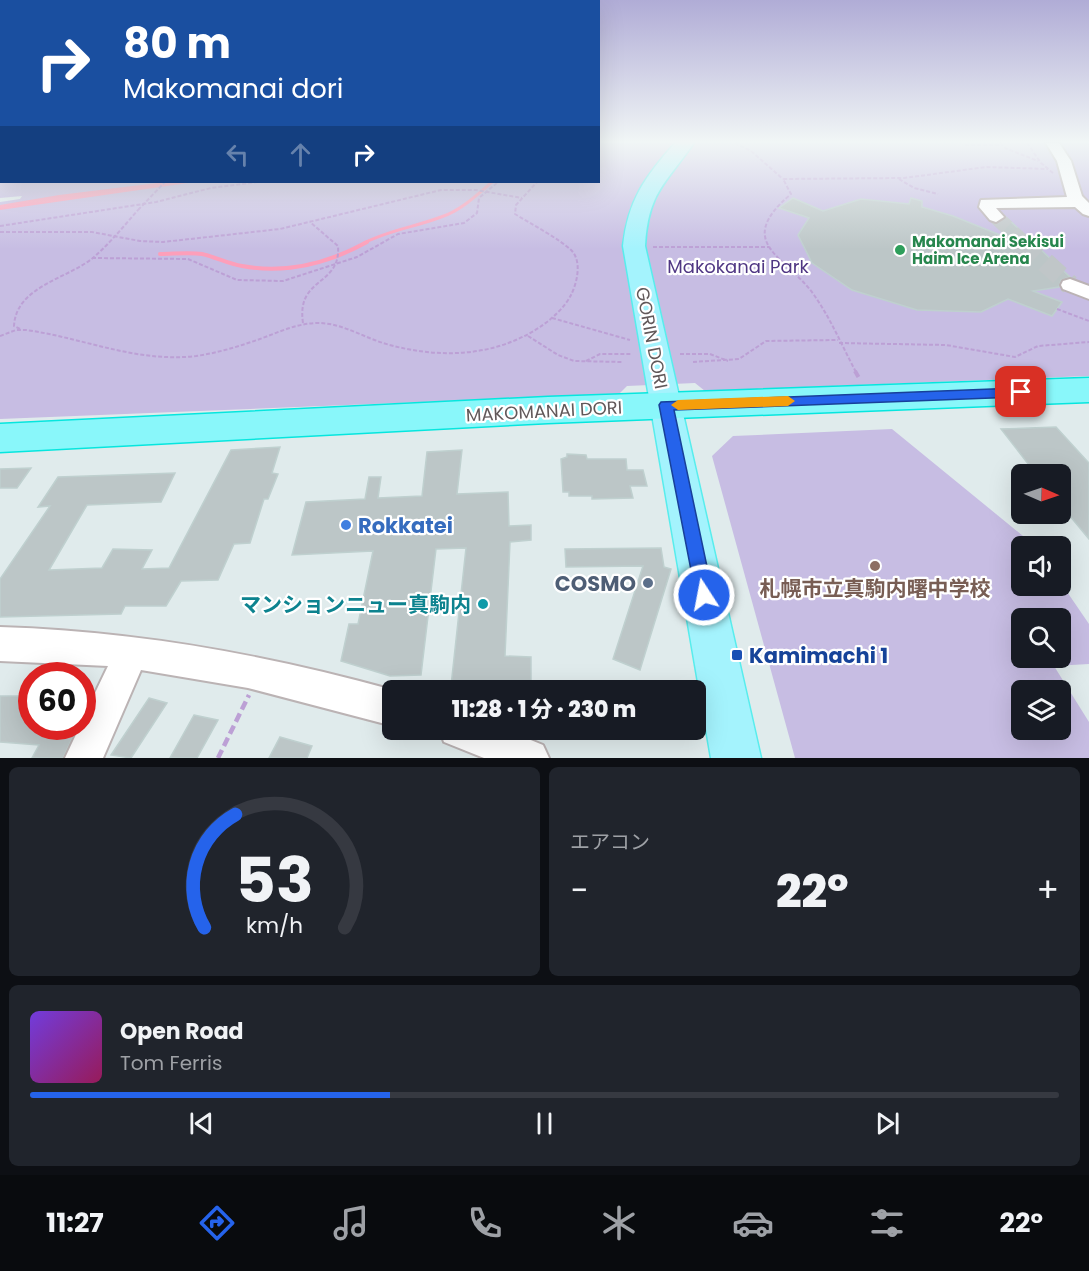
<!DOCTYPE html>
<html lang="ja">
<meta charset="utf-8">
<style>
:root{--surface:#171b24;--page:#20242c;--text:#f1f3f6;--muted:#9ea1a6;--line:#363941;--accent:#2563eb}
body{margin:0;font-family:Poppins,"Noto Sans JP",sans-serif;background:var(--page);color:var(--text);height:100vh;display:flex;flex-direction:column;font-size:22px;white-space:nowrap}
*{box-sizing:border-box;margin:0}
p{font-size:20px;color:var(--muted)}
.icon{flex:none;width:33px;height:33px;fill:none;stroke:currentColor;stroke-width:2;stroke-linecap:round;stroke-linejoin:round}
.map{position:relative;height:758px;overflow:hidden}
.side{display:flex;flex-direction:column;gap:9px;padding:9px;background:#0d0f14;flex:1}
.side>*{flex:none}
.top-card{position:absolute;left:0px;top:0px;width:600px;height:183px;box-shadow:0 6px 24px #0002;background:#1a4fa0;color:#fff;overflow:hidden}
.needle{width:39px;rotate:92deg}
.tools{position:absolute;left:1011px;top:464px;display:grid;gap:12px}
.tools a{display:grid;place-items:center;width:60px;height:60px;border-radius:9px;background:var(--surface);box-shadow:0 6px 24px #0002;font-size:30px}
.speed{position:absolute;left:18px;top:662px;display:flex;gap:12px;font-size:30px;font-weight:700;text-align:center}
.speed>*{display:grid;place-content:center;width:78px;height:78px;border-radius:50%;background:var(--surface);box-shadow:0 6px 24px #0002;line-height:1}
.speed .limit{border:9px solid #d22;background:#fff;color:#111}
.pin{position:absolute;display:grid;place-items:center;width:51px;height:51px;color:#fff;margin:-26px;border-radius:12px;box-shadow:0 3px 9px #0006}
.me{position:absolute;width:66px;margin:-33px;rotate:349deg;stroke-linejoin:round;filter:drop-shadow(0 0 4px #0008)}
.turn{display:flex;align-items:center;gap:21px;height:126px;padding:0 24px;font-size:27px}
.turn .icon{width:78px;height:78px;stroke-width:2.5}
.turn b{display:block;font-size:42px;line-height:51px}
.lanes{display:flex;align-items:center;height:57px;padding:0 24px;background:#0003;justify-content:center;gap:30px;direction:ltr}
.lanes .off{opacity:.35}
.big{font-size:45px;font-weight:800;line-height:1.1}
.side .widget{flex:1;display:flex;flex-direction:column;justify-content:center;gap:9px;min-width:0;padding:0 21px;border-radius:9px;background:var(--page)}
.side .dial{align-items:center;gap:0}
.dial svg{height:156px;overflow:visible;fill:none;stroke:var(--line);stroke-width:7;stroke-linecap:round;text-anchor:middle}
.dial text{fill:var(--text);stroke:none}
.song{display:flex;align-items:center;gap:18px}
.cover{width:72px;height:72px;border-radius:9px;background:linear-gradient(135deg,hsl(260 70% 55%),hsl(330 70% 35%))}
.played{height:6px;border-radius:3px;background:linear-gradient(90deg,var(--accent) 35%,var(--line) 35%)}
.keys{display:flex;justify-content:space-around;direction:ltr}
.heat{display:flex;justify-content:space-between;align-items:center;font-size:33px;direction:ltr}
.side .tiles{flex:1;display:grid;gap:9px;grid-template-columns:1fr 1fr}
.widget:last-child{grid-column:span 2}
.trip{position:absolute;left:382px;top:680px;width:324px;height:60px;border-radius:9px;background:var(--surface);box-shadow:0 6px 24px #0002;font-weight:800;line-height:60px;text-align:center}
.tab-bar{display:flex;height:96px;justify-content:space-around;align-items:center;background:#090b0e;color:var(--muted)}
.tab-bar .icon{width:42px;height:42px}
.tab-bar .active{color:var(--accent)}
.tab-bar b{font-size:27px;color:var(--text)}
.map>svg:first-child{display:block}
</style>
<div class="map">
<svg width="1089" height="758" viewBox="0 0 1089 758">
<rect width="100%" height="100%" fill="#e0ebec"/>
<g fill="#c7bde3" fill-rule="evenodd">
<path d="M0 143 2 182H598L599 143H1089V376L705 391 695 383 627 386 619 394 0 419V202L20 199 22 196 0 198Z"/>
<path d="M892 429 1034 545 1022 546V585H1060L1061 583 1089 624V664L1054 666 1089 722V758H795L712 456 733 436ZM1022 618H1060V657H1022ZM1022 690H1060V729H1022Z"/>
</g>
<path fill="#fd9fba" d="M165 182H195L0 210V205L59 195Z"/>
<g fill="none" stroke-linecap="round" stroke-linejoin="round">
<path stroke="#fd9fba" stroke-width="3" d="M364 243C389 230 415 227 441 217 460 211 477 195 492 182"/>
<path stroke="#fd9fba" stroke-width="4" d="M160 254C173 254 189 252 202 254 216 257 228 264 242 266 286 274 329 263 367 242"/>
</g>
<g fill="#bcc6c7" stroke="#bfd0cf" stroke-width="1.5">
<path d="M793 198 823 211 861 199 909 204 911 198 922 201V207L953 216 1010 239 995 224 1007 218 1070 277 1061 280 1059 287 1033 291 1062 302 1052 316 1008 299 981 312 917 310 852 290 812 263 798 235 809 218 779 208Z"/>
<path d="M1056 427 1089 463V539L1060 504V474H1036L1001 429Z"/>
<path d="M280 447 272 473 278 474 268 499H264L250 543 234 544 218 580 181 581 166 606H125L121 614 0 617V579L50 506 38 507 58 477 175 473 161 502 87 505 49 570 102 568 113 549 152 550 142 569 169 568 231 450Z"/>
<path d="M462 450 457 494 508 492 509 526 531 525V540L510 542 505 656 531 657V690H467L451 686 466 548 436 549 421 675 390 676 341 661 349 624H358L373 551 292 555 306 502 365 499 369 477H381L378 498 422 496 427 452Z"/>
<path d="M567 454 586 455 587 459H626L627 470H643L647 486H630L633 498 592 499V496H569V492H563L561 459 567 457Z"/>
<path d="M31 468 17 488H0V469Z"/>
<path d="M661 548 664 567 671 569 640 670 613 659 643 566 566 567 565 549Z"/>
<path d="M0 696H32V726H68L64 732H75L63 758H32L39 745 0 742Z"/>
<path d="M149 698 167 703 131 758 111 755Z"/>
<path d="M194 715 218 720 197 758H170Z"/>
<path d="M280 737 312 746 307 758H269Z"/>
</g>
<g fill="none" stroke-linecap="round" stroke-linejoin="round">
<path stroke="#c0c6c8" stroke-width="15" stroke-dasharray="15 8" stroke-linecap="butt" d="M996 217 1024 243"/>
<path stroke="#c0c6c8" stroke-width="20" stroke-dasharray="20 10" stroke-linecap="butt" d="M1023 242 1070 285"/>
<g stroke="#bbb3b4" stroke-width="4">
<g id="minor">
<path d="M1046 143H1059L1071 161 1082 196 1089 203V216L1083 214 1075 207 996 208 1004 217 996 222 990 220 979 207 981 200 1067 197 1057 161Z"/>
<path d="M1070 279 1089 286V299L1063 289 1061 285 1063 281Z"/>
<path d="M0 627C135 631 263 654 393 690V726L248 688 141 670 103 758H65L80 726H82V720L108 666 0 661Z"/>
<path d="M439 729H504L543 745 549 758H484L444 742Z"/>
</g>
</g>
<g stroke="#58eded" stroke-width="3">
<path id="major" d="M675 143H694C665 184 648 193 645 246L761 758H711L623 246C628 200 645 177 675 143Z"/>
</g>
<g stroke="#06e6de" stroke-width="3">
<path id="highway" d="M1089 378V402L548 423 0 452V424L548 397Z"/>
</g>
<g stroke="#bca0d5" stroke-width="2" stroke-dasharray="4 2" stroke-linecap="butt">
<path d="M735 143 751 151 783 179"/>
<path d="M1000 143 1005 148 1038 161"/>
<path d="M1027 143 1041 163 1053 173"/>
<path d="M598 145 601 143"/>
<path d="M965 145H1001"/>
<path d="M899 179 914 188 938 194"/>
<path d="M0 226 156 202 211 188 257 182"/>
<path d="M0 232H92L140 241 163 242 280 229 441 190H476L522 198"/>
<path d="M653 247H769"/>
<path d="M92 258 188 259 237 280 283 281 357 257 398 234 464 223 477 213 479 198 498 182"/>
<path d="M1057 309 1089 321"/>
<path d="M552 318 630 340"/>
<path d="M303 323C296 276 341 287 338 246L310 222"/>
<path d="M20 329 14 326C16 286 68 279 94 257 110 243 124 226 138 210"/>
<path d="M0 336 16 330H26C84 338 136 363 196 356 217 353 237 347 257 340 277 333 297 323 318 323 341 323 361 336 383 343 436 359 493 358 540 327 552 319 565 307 571 295 577 283 582 262 572 251 560 239 531 224 515 214L516 205 537 182"/>
<path d="M528 336 558 355 574 361 622 362"/>
<path d="M839 343 946 345 1015 357 1038 346 1089 342"/>
<path d="M680 354H710L728 361"/>
<path d="M586 361 600 354H632"/>
<path d="M693 362 739 359 766 341 838 340"/>
<path d="M856 372C842 346 831 319 814 295 787 256 732 244 791 194L783 179 904 178 986 167 1048 169"/>
</g>
<path stroke="#bca0d5" stroke-width="4" stroke-dasharray="7 4" stroke-linecap="butt" d="M855 371 859 378"/>
<path stroke="#bca0d5" stroke-width="4.5" stroke-dasharray="9 4.5" stroke-linecap="butt" d="M218 758 249 695"/>
<use href="#minor" fill="#fff" fill-rule="evenodd"/>
<use href="#major" fill="#a4f3fd" fill-rule="evenodd"/>
<use href="#highway" fill="#89f7fa" fill-rule="evenodd"/>
<path stroke="#bca0d5" stroke-width="2" stroke-dasharray="4 2" stroke-linecap="butt" d="M138 210 165 182"/>
</g>
<linearGradient id="sky" x2="0" y2="1"><stop stop-color="#b0acd6"/><stop offset="0.57" stop-color="#f1f6f6"/><stop offset="1" stop-color="#f1f6f6" stop-opacity="0"/></linearGradient>
<rect width="1089" height="249" fill="url(#sky)"/>
<path fill="#2563eb" stroke="#184099" stroke-width="1.5" d="M1021 388 1028 392 1021 397 674 410 713 595 710 601 704 604 697 601 659 405 661 402Z"/>
<path fill="#f59e0b" d="M788 396 795 401 788 406 678 410 671 405 678 400Z"/>
<circle fill="#2e9e5b" stroke="#fff" stroke-width="2" cx="900" cy="250" r="6"/>
<circle fill="#3f7fe0" stroke="#fff" stroke-width="2" cx="346" cy="525" r="6"/>
<circle fill="#8d6e63" stroke="#fff" stroke-width="2" cx="875" cy="566" r="6"/>
<circle fill="#5c6f8a" stroke="#fff" stroke-width="2" cx="648" cy="583" r="6"/>
<circle fill="#0f9aa8" stroke="#fff" stroke-width="2" cx="483" cy="604" r="6"/>
<rect fill="#1a4fb4" stroke="#fff" stroke-width="2" x="731" y="649" width="12" height="12" rx="3"/>
<g text-anchor="middle" dominant-baseline="central" stroke-width="4.5" stroke-linejoin="round" paint-order="stroke">
<g font-size="15" font-weight="bold" fill="#27864d" stroke="#fff" text-anchor="start">
<text x="912" y="241">Makomanai Sekisui<tspan x="912" dy="17">Haim Ice Arena</tspan></text>
</g>
<g font-size="18" fill="#4f3683" stroke="#fff">
<text x="738" y="266">Makokanai Park</text>
</g>
<g font-size="18" fill="#61595a" stroke="#fff">
<text transform="translate(652 338) rotate(79)">GORIN DORI</text>
<text transform="translate(544 411) rotate(-3)">MAKOMANAI DORI</text>
</g>
<g font-size="21" font-weight="bold" fill="#366cbe" stroke="#fff" text-anchor="start">
<text x="358" y="525">Rokkatei</text>
</g>
<g font-size="21" font-weight="bold" fill="#4e5e75" stroke="#fff" text-anchor="end">
<text x="636" y="583">COSMO</text>
</g>
<g font-size="21" font-weight="bold" fill="#785e54" stroke="#fff">
<text x="875" y="588">札幌市立真駒内曙中学校</text>
</g>
<g font-size="21" font-weight="bold" fill="#0d838f" stroke="#fff" text-anchor="end">
<text x="471" y="604">マンションニュー真駒内</text>
</g>
<g font-size="21" font-weight="bold" fill="#164399" stroke="#fff" text-anchor="start">
<text x="749" y="655">Kamimachi 1</text>
</g>
</g>
</svg>
<div class="tools">
<a><svg class="needle" viewBox="-14 -14 28 28"><path d="M0-13l5 13h-10z" fill="#e53935"/><path d="M0 13l5-13h-10z" fill="#9ea1a6"/></svg></a>
<a><svg class="icon" aria-label="sound" viewBox="0 0 24 24"><path d="M4 9h4l5-4v14l-5-4H4zM17 9q2 3 0 6"/></svg></a>
<a><svg class="icon" aria-label="search" viewBox="0 0 24 24"><circle cx="10" cy="10" r="6"/><path d="M15 15l6 6"/></svg></a>
<a><svg class="icon" aria-label="layers" viewBox="0 0 24 24"><path d="M12 4l9 5-9 5-9-5zM3 14l9 5 9-5"/></svg></a>
</div>
<div class="speed"><div class="limit">60</div></div>
<div class="pin" style="left:1021px;top:392px;background:#d93025"><svg class="icon" aria-label="arrive" viewBox="0 0 24 24"><path d="M6 21V4h12l-3 4 3 4H6"/></svg></div>
<svg class="me" style="left:704px;top:595px" viewBox="-20 -20 40 40"><circle r="17" fill="#2563eb" stroke="#fff" stroke-width="3"/><path d="M0-11L8 9 0 5-8 9z" fill="#fff"/></svg>
<div class="trip">11:28 · 1 分 · 230 m</div>
<div class="top-card">
<div class="turn"><svg class="icon" aria-label="right" viewBox="0 0 24 24"><path d="M7 20v-9h11M14 6l5 5-5 5"/></svg><div><b>80 m</b>Makomanai dori</div></div>
<div class="lanes"><svg class="icon off" aria-label="left" viewBox="0 0 24 24"><path d="M17 20v-9H6M10 6l-5 5 5 5"/></svg><svg class="icon off" aria-label="ahead" viewBox="0 0 24 24"><path d="M12 20V5M6 11l6-6 6 6"/></svg><svg class="icon" aria-label="right" viewBox="0 0 24 24"><path d="M7 20v-9h11M14 6l5 5-5 5"/></svg></div>
</div>
</div>
<section class="side">
<div class="tiles">
<div class="widget dial"><svg viewBox="0 0 100 80">
<path d="M14 69A42 42 0 1 1 86 69"/>
<path d="M14 69A42 42 0 0 1 30 11" stroke="#2563eb"/>
<text x="50" y="56" font-size="32" font-weight="700">53</text>
<text x="50" y="72" font-size="11">km/h</text>
</svg></div>
<div class="widget"><p>エアコン</p>
<div class="heat"><a>−</a><b class="big">22°</b><a>+</a></div>
</div>
<div class="widget">
<div class="song"><i class="cover"></i><div><b>Open Road</b><p>Tom Ferris</p></div></div>
<div class="played"></div>
<div class="keys"><svg class="icon" aria-label="previous" viewBox="0 0 24 24"><path d="M18 5L8 12l10 7zM5 5v14"/></svg><svg class="icon" aria-label="pause" viewBox="0 0 24 24"><path d="M8 5v14M16 5v14"/></svg><svg class="icon" aria-label="next" viewBox="0 0 24 24"><path d="M6 5l10 7-10 7zM19 5v14"/></svg></div>
</div>
</div>
</section>
<nav class="tab-bar">
<b>11:27</b>
<svg class="icon active" aria-label="directions" viewBox="0 0 24 24"><path d="M12 3l9 9-9 9-9-9zM9 14v-3h6M13 9l2 2-2 2"/></svg>
<svg class="icon" aria-label="music" viewBox="0 0 24 24"><path d="M9 18V5l10-2v13"/><circle cx="6" cy="18" r="3"/><circle cx="16" cy="16" r="3"/></svg>
<svg class="icon" aria-label="phone" viewBox="0 0 24 24"><path d="M5 4h4l2 5-3 2q2 4 5 5l2-3 5 2v4C11 20 4 13 5 4z"/></svg>
<svg class="icon" aria-label="climate" viewBox="0 0 24 24"><path d="M12 3v18M4 7l16 10M4 17L20 7"/></svg>
<svg class="icon" aria-label="car" viewBox="0 0 24 24"><path d="M5 17H2v-5l4-1 3-4h7l3 4 3 1v5h-3M9 17h6M6 11h13"/><circle cx="7" cy="17" r="2"/><circle cx="17" cy="17" r="2"/></svg>
<svg class="icon" aria-label="filters" viewBox="0 0 24 24"><path d="M4 7h16M4 17h16"/><circle cx="9" cy="7" r="2"/><circle cx="15" cy="17" r="2"/></svg>
<b>22°</b>
</nav>
